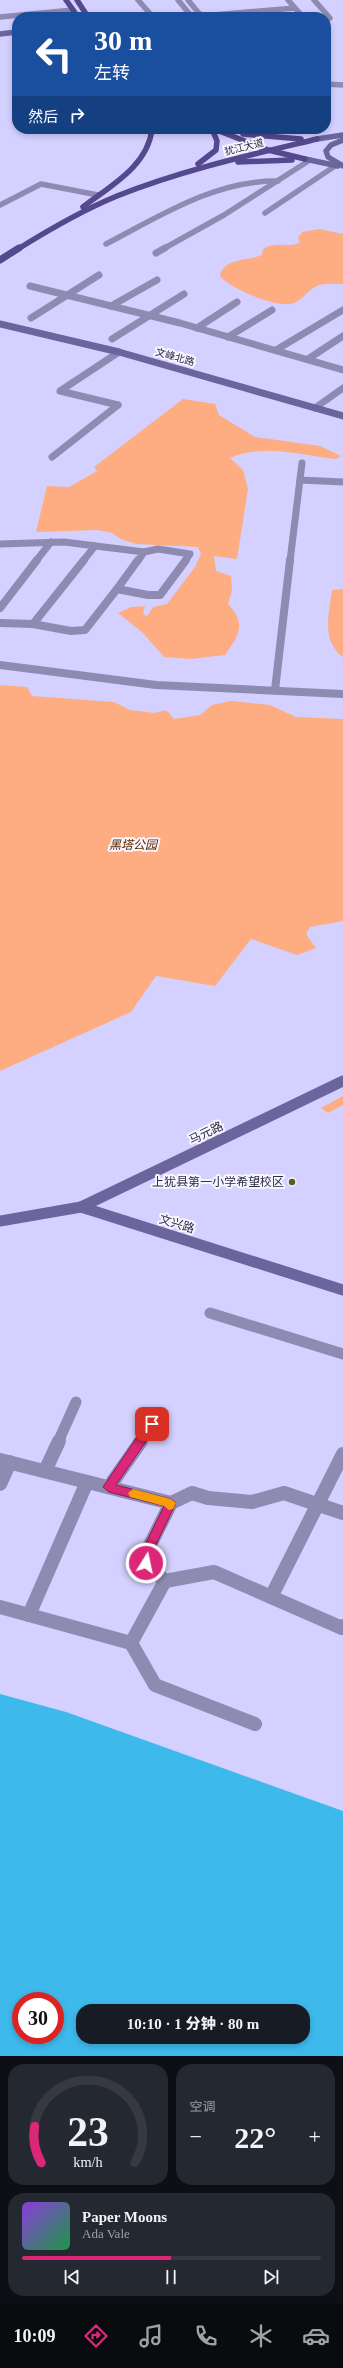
<!DOCTYPE html>
<html lang="zh">
<meta charset="utf-8">
<style>
:root{--surface:#171b24;--page:#242831;--text:#f1f3f6;--muted:#9ea1a6;--line:#363941;--accent:#db2777}
body{margin:0;font-family:"Times New Roman","Noto Sans SC",serif;background:var(--page);color:var(--text);height:100vh;display:flex;flex-direction:column;font-size:15px;white-space:nowrap}
*{box-sizing:border-box;margin:0}
p{font-size:13px;color:var(--muted)}
.icon{flex:none;width:22px;height:22px;fill:none;stroke:currentColor;stroke-width:2;stroke-linecap:round;stroke-linejoin:round}
.map{position:relative;height:2056px;overflow:hidden}
.sheet{display:flex;flex-direction:column;gap:8px;padding:8px;background:#0d0f14;flex:1}
.sheet>*{flex:none}
.hud{position:absolute;left:12px;top:12px;width:319px;height:122px;border-radius:16px;box-shadow:0 2px 6px #0003;background:#1a4fa0;color:#fff;overflow:hidden}
.speed{position:absolute;left:12px;top:1992px;display:flex;gap:8px;font-size:20px;font-weight:700;text-align:center}
.speed>*{display:grid;place-content:center;width:52px;height:52px;border-radius:50%;background:var(--surface);box-shadow:0 2px 6px #0003;line-height:1}
.speed .limit{border:6px solid #d22;background:#fff;color:#111}
.pin{position:absolute;display:grid;place-items:center;width:34px;height:34px;color:#fff;margin:-17px;border-radius:8px;box-shadow:0 2px 6px #0006}
.me{position:absolute;width:44px;margin:-22px;rotate:10deg;stroke-linejoin:round;filter:drop-shadow(0 0 3px #0008)}
.turn{display:flex;align-items:center;gap:14px;height:84px;padding:0 16px;font-size:18px}
.turn .icon{width:52px;height:52px;stroke-width:2.5}
.turn b{display:block;font-size:28px;line-height:34px}
.then{display:flex;align-items:center;height:38px;padding:0 16px;background:#0003;gap:8px;font-size:15px}
.big{font-size:30px;font-weight:800;line-height:1.1}
.sheet .card{flex:1;display:flex;flex-direction:column;justify-content:center;gap:6px;min-width:0;padding:0 14px;border-radius:16px;background:var(--page)}
.sheet .dial{align-items:center;gap:0}
.dial svg{height:104px;overflow:visible;fill:none;stroke:var(--line);stroke-width:7;stroke-linecap:round;text-anchor:middle}
.dial text{fill:var(--text);stroke:none}
.song{display:flex;align-items:center;gap:12px}
.cover{width:48px;height:48px;border-radius:6px;background:linear-gradient(135deg,hsl(270 70% 55%),hsl(140 70% 35%))}
.played{height:4px;border-radius:2px;background:linear-gradient(90deg,var(--accent) 50%,var(--line) 50%)}
.keys{display:flex;justify-content:space-around;direction:ltr}
.heat{display:flex;justify-content:space-between;align-items:center;font-size:22px;direction:ltr}
.sheet .tiles{flex:1;display:grid;gap:8px;grid-template-columns:1fr 1fr}
.card:last-child{grid-column:span 2}
.trip{position:absolute;left:76px;top:2004px;width:234px;height:40px;border-radius:16px;background:var(--surface);box-shadow:0 2px 6px #0003;font-weight:800;line-height:40px;text-align:center}
.menu{display:flex;height:64px;justify-content:space-around;align-items:center;background:#090b0e;color:var(--muted)}
.menu .icon{width:28px;height:28px}
.menu .selected{color:var(--accent)}
.menu b{font-size:18px;color:var(--text)}
.map>svg:first-child{display:block}
</style>
<div class="map">
<svg width="343" height="2056" viewBox="0 0 343 2056">
<rect width="100%" height="100%" fill="#d4d0ff"/>
<g fill="#fdad81">
<path d="M320 229 343 234V284C333 284 321 282 313 288 306 293 302 300 294 303 279 310 229 288 220 276 223 258 248 261 262 255L263 249C278 240 292 249 300 242L298 238 302 232Z"/>
<path d="M183 399 215 404 219 415 255 437 320 446 341 456 336 459C300 455 264 443 230 458L243 470 248 489 237 559 214 556 216 571 231 576 232 590 228 604C247 624 239 635 225 655L190 659 164 657 143 633 118 613 131 607 145 606 143 614 147 616 153 607 167 604 195 567 201 554 198 547 136 544 121 539 112 533 98 530 36 532 47 486 69 487 97 471 94 467Z"/>
<path d="M343 589V657C321 640 329 614 332 590Z"/>
<path d="M0 685 27 687 32 696 114 702 130 710 155 713 166 710 174 719 200 715 212 705 231 701 270 705 296 717 343 719V921L310 927 306 934 316 948 297 955 251 939 215 986 156 976 131 1012 0 1071Z"/>
<path d="M343 1096V1105L328 1113 321 1108Z"/>
</g>
<path fill="#3eb9eb" fill-rule="evenodd" d="M0 1694 66 1712 343 1811V2056H0ZM21 2001H55V2035H21ZM83 2011H303V2037H83Z"/>
<g fill="none" stroke-linecap="round" stroke-linejoin="round">
<g stroke="#8e8ab1" stroke-width="5.5">
<path d="M138 0 153 17"/>
<path d="M178 0 192 17"/>
<path d="M188 0 202 17"/>
<path d="M288 0 303 17"/>
<path d="M314 0 330 18 326 20"/>
<path d="M201 16 295 8"/>
<path d="M0 17 73 10"/>
<path d="M326 84 343 85"/>
<path d="M0 205 41 184 98 195"/>
<path d="M265 213 335 166"/>
<path d="M106 244C160 216 215 180 278 181"/>
<path d="M163 249 224 215 310 160"/>
</g>
<g stroke="#8e8ab1" stroke-width="7">
<path d="M156 253 165 248"/>
<path d="M30 286 180 323 343 370"/>
<path d="M111 306 157 280"/>
<path d="M31 318 99 275"/>
<path d="M197 328 237 302"/>
<path d="M228 337 272 310"/>
<path d="M112 339 184 294"/>
<path d="M276 350 343 310"/>
<path d="M308 359 343 336"/>
<path d="M118 405 60 391 119 352"/>
<path d="M315 408 343 388"/>
<path d="M52 457 118 405"/>
<path d="M300 480 343 482"/>
<path d="M0 544 64 542 144 552 158 549 190 554 185 561"/>
<path d="M36 561 51 542"/>
<path d="M83 561 95 546"/>
<path d="M138 561 144 552"/>
<path d="M290 561 302 463"/>
</g>
<g stroke="#8e8ab1" stroke-width="8">
<path d="M117 589 138 560"/>
<path d="M0 608 37 560"/>
<path d="M0 623 33 624 71 631 85 630 117 589 148 595H160L186 560"/>
<path d="M33 624 84 560"/>
<path d="M0 665 156 685 343 694"/>
<path d="M275 690 290 560"/>
</g>
<g stroke="#8e8ab1" stroke-width="11">
<path d="M210 1313 343 1354"/>
<path d="M58 1442 76 1402"/>
<path d="M140 1442 152 1424"/>
</g>
<g stroke="#8e8ab1" stroke-width="14">
<path d="M0 1460 171 1503"/>
<path d="M45 1471 59 1441"/>
<path d="M0 1484 10 1462"/>
<path d="M109 1487 141 1441"/>
<path d="M165 1581 150 1567 145 1555 171 1503 192 1493 208 1498 252 1502 284 1493 343 1513"/>
<path d="M271 1597 343 1454"/>
<path d="M0 1607 131 1643"/>
<path d="M29 1615 87 1482"/>
<path d="M255 1724 155 1685 131 1643 165 1581 214 1572 342 1628 343 1626"/>
</g>
<g stroke="#6c659d" stroke-width="5.5">
<path d="M0 34 17 32"/>
<path d="M317 139 343 135"/>
<path d="M343 140 331 145 326 151 328 157 343 166"/>
<path d="M305 159 338 166"/>
</g>
<path stroke="#6c659d" stroke-width="7" d="M0 324 119 352 343 416"/>
<g stroke="#6c659d" stroke-width="11">
<path d="M81 1207 343 1081"/>
<path d="M0 1221 81 1207 343 1290"/>
</g>
<g stroke="#55498d" stroke-width="5.5">
<path d="M66 0 78 17"/>
<path d="M77 0 88 17"/>
<path d="M214 129 268 150 305 159"/>
<path d="M243 134 301 139"/>
<path d="M238 162 292 160"/>
<path d="M198 164 216 150 217 141 212 129"/>
<path d="M83 207C110 186 148 166 152 129"/>
<path d="M18 249C50 229 83 210 117 196 182 170 250 155 317 139"/>
</g>
<path stroke="#55498d" stroke-width="7" d="M0 260 19 248"/>
</g>
<path fill="#db2777" stroke="#8e194d" d="M152 1420 157 1424 156 1427 116 1485 171 1499 176 1503 151 1555 152 1563 146 1568 142 1567 140 1555 164 1506 109 1492 103 1487 148 1421Z"/>
<path fill="#f59e0b" d="M133 1489 171 1499 176 1503 173 1509 169 1510 164 1506 130 1497 128 1493Z"/>
<circle fill="#5b5b28" stroke="#f7f6fe" stroke-width="1.5" cx="292" cy="1182" r="4"/>
<g text-anchor="middle" dominant-baseline="central" stroke-width="4" stroke-linejoin="round" paint-order="stroke">
<g font-size="10" fill="#2e2947" stroke="#f7f6fe">
<text transform="translate(244 147) rotate(-14)">犹江大道</text>
<text transform="translate(175 357) rotate(16)">文峰北路</text>
</g>
<g font-size="12" font-style="italic" fill="#5f2700" stroke="#f7f6fe">
<text x="133" y="845">黑塔公园</text>
</g>
<g font-size="12" fill="#2e2947" stroke="#f7f6fe">
<text transform="translate(206 1133) rotate(-26)">马元路</text>
<text transform="translate(177 1224) rotate(17)">文兴路</text>
</g>
<g font-size="12" fill="#2e2947" stroke="#f7f6fe" text-anchor="end">
<text x="284" y="1182">上犹县第一小学希望校区</text>
</g>
</g>
</svg>
<div class="speed"><div class="limit">30</div></div>
<div class="pin" style="left:152px;top:1424px;background:#d93025"><svg class="icon" aria-label="arrive" viewBox="0 0 24 24"><path d="M6 21V4h12l-3 4 3 4H6"/></svg></div>
<svg class="me" style="left:146px;top:1563px" viewBox="-20 -20 40 40"><circle r="17" fill="#db2777" stroke="#fff" stroke-width="3"/><path d="M0-11L8 9 0 5-8 9z" fill="#fff"/></svg>
<div class="trip">10:10 · 1 分钟 · 80 m</div>
<div class="hud">
<div class="turn"><svg class="icon" aria-label="left" viewBox="0 0 24 24"><path d="M17 20v-9H6M10 6l-5 5 5 5"/></svg><div><b>30 m</b>左转</div></div>
<div class="then">然后<svg class="icon" aria-label="right" viewBox="0 0 24 24"><path d="M7 20v-9h11M14 6l5 5-5 5"/></svg></div>
</div>
</div>
<section class="sheet">
<div class="tiles">
<div class="card dial"><svg viewBox="0 0 100 80">
<path d="M14 69A42 42 0 1 1 86 69"/>
<path d="M14 69A42 42 0 0 1 9 41" stroke="#db2777"/>
<text x="50" y="56" font-size="32" font-weight="700">23</text>
<text x="50" y="72" font-size="11">km/h</text>
</svg></div>
<div class="card"><p>空调</p>
<div class="heat"><a>−</a><b class="big">22°</b><a>+</a></div>
</div>
<div class="card">
<div class="song"><i class="cover"></i><div><b>Paper Moons</b><p>Ada Vale</p></div></div>
<div class="played"></div>
<div class="keys"><svg class="icon" aria-label="previous" viewBox="0 0 24 24"><path d="M18 5L8 12l10 7zM5 5v14"/></svg><svg class="icon" aria-label="pause" viewBox="0 0 24 24"><path d="M8 5v14M16 5v14"/></svg><svg class="icon" aria-label="next" viewBox="0 0 24 24"><path d="M6 5l10 7-10 7zM19 5v14"/></svg></div>
</div>
</div>
</section>
<nav class="menu">
<b>10:09</b>
<svg class="icon selected" aria-label="directions" viewBox="0 0 24 24"><path d="M12 3l9 9-9 9-9-9zM9 14v-3h6M13 9l2 2-2 2"/></svg>
<svg class="icon" aria-label="music" viewBox="0 0 24 24"><path d="M9 18V5l10-2v13"/><circle cx="6" cy="18" r="3"/><circle cx="16" cy="16" r="3"/></svg>
<svg class="icon" aria-label="phone" viewBox="0 0 24 24"><path d="M5 4h4l2 5-3 2q2 4 5 5l2-3 5 2v4C11 20 4 13 5 4z"/></svg>
<svg class="icon" aria-label="climate" viewBox="0 0 24 24"><path d="M12 3v18M4 7l16 10M4 17L20 7"/></svg>
<svg class="icon" aria-label="car" viewBox="0 0 24 24"><path d="M5 17H2v-5l4-1 3-4h7l3 4 3 1v5h-3M9 17h6M6 11h13"/><circle cx="7" cy="17" r="2"/><circle cx="17" cy="17" r="2"/></svg>
</nav>
